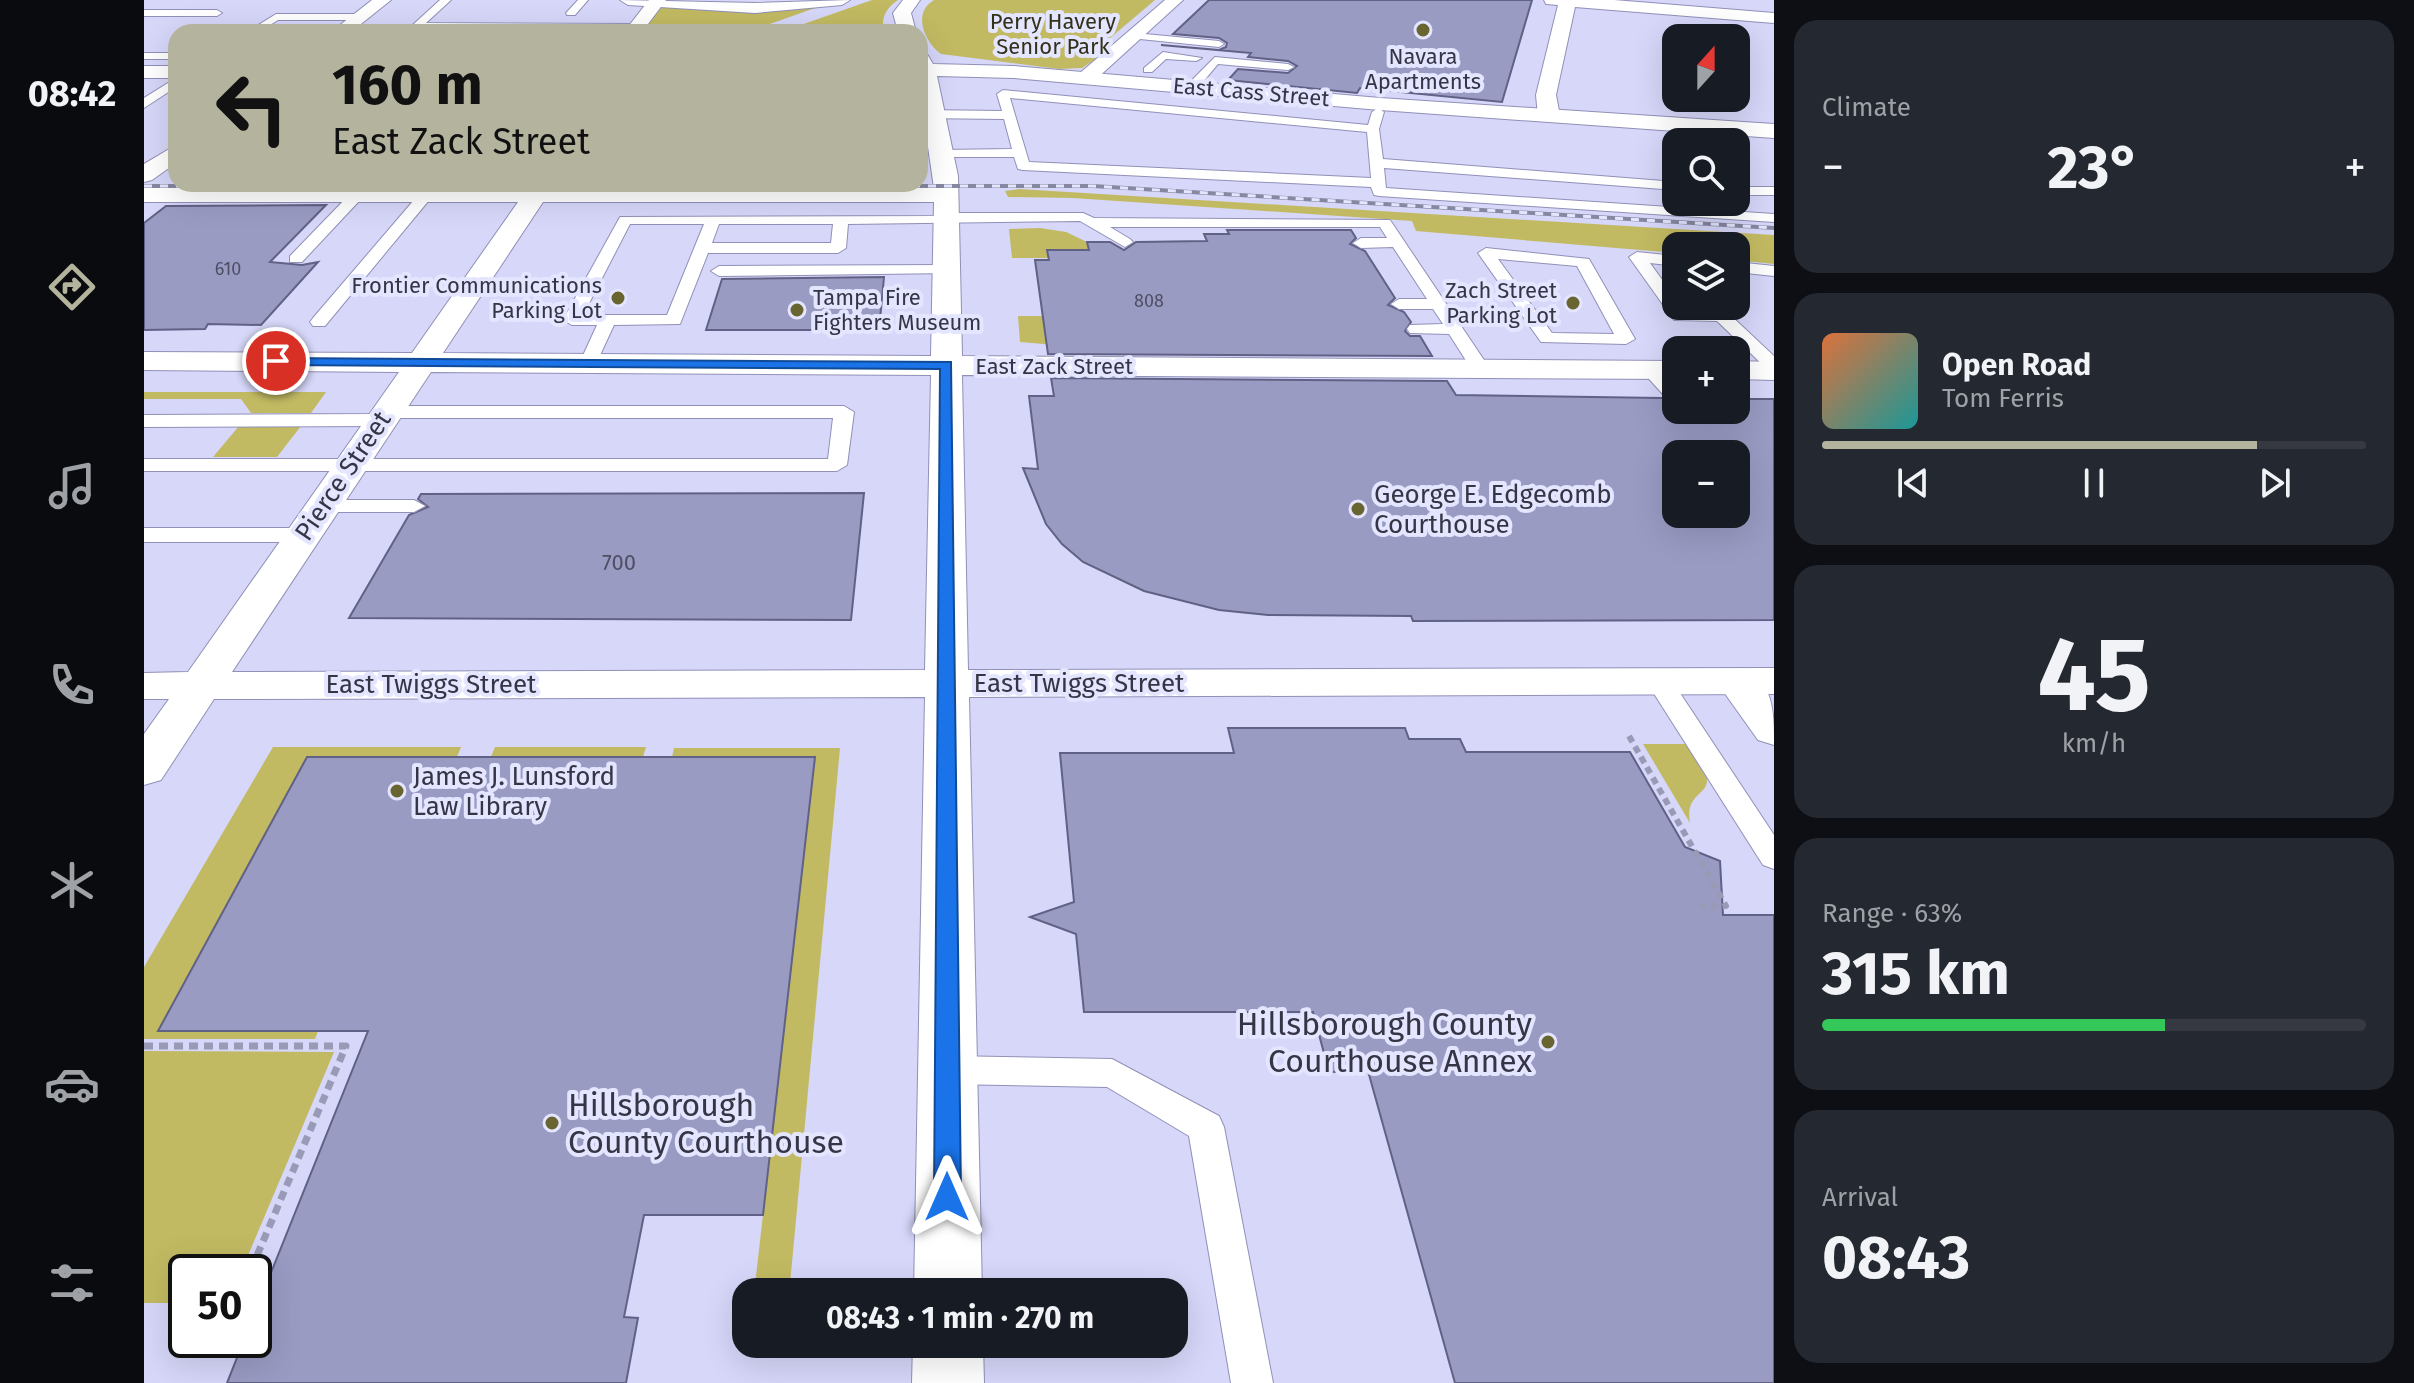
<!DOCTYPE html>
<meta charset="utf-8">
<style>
:root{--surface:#171b24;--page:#242831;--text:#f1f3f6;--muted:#9ea1a6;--line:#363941;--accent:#b4b39d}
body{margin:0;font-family:"Fira Sans",sans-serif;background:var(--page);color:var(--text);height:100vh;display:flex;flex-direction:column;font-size:30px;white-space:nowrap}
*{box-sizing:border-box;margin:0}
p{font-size:26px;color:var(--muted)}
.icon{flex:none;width:44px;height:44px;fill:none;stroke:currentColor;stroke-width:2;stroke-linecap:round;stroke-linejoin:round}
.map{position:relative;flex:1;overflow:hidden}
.sheet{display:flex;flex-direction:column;gap:20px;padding:20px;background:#0d0f14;width:640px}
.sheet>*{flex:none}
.banner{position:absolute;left:24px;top:24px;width:760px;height:168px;border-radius:24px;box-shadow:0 8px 32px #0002;background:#b4b39d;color:#111;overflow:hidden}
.needle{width:52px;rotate:21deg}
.tools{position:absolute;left:1518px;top:24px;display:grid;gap:16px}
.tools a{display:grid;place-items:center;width:88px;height:88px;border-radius:16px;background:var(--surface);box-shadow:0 8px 32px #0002;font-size:40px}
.speed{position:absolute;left:24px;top:1254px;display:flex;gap:16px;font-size:40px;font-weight:700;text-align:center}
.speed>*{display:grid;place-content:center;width:104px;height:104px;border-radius:50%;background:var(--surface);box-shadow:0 8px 32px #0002;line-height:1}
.speed .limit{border:4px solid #111;border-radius:12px;background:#fff;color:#111}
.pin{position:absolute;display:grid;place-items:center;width:68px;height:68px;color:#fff;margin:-34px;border:4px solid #fff;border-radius:50%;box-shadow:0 2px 8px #0007}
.me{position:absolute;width:88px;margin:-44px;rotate:0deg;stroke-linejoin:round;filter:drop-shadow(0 0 6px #0008)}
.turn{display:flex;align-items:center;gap:28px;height:168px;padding:0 32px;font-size:36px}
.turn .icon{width:104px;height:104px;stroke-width:2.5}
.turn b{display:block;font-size:56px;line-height:68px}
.big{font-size:60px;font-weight:700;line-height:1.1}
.sheet .tile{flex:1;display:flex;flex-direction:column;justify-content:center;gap:12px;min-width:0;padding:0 28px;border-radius:24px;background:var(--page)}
.sheet .dial{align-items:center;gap:0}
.dial b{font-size:104px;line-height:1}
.song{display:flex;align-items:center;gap:24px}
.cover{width:96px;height:96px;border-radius:12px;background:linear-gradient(135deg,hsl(20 70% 55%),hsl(180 70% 35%))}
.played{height:8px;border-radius:4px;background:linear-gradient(90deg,var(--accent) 80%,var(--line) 80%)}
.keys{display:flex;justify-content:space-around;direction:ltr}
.heat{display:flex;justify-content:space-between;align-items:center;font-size:44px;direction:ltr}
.charge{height:12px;border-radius:6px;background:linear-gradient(90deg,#34c759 63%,var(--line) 0)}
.trip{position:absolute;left:588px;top:1278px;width:456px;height:80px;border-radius:24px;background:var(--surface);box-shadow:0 8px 32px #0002;font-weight:700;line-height:80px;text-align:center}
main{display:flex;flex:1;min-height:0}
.tabs{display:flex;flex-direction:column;width:144px;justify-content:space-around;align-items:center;background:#090b0e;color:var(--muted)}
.tabs .icon{width:56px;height:56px}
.tabs .selected{color:var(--accent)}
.tabs b{font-size:36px;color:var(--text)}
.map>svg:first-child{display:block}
</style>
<main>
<nav class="tabs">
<b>08:42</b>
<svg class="icon selected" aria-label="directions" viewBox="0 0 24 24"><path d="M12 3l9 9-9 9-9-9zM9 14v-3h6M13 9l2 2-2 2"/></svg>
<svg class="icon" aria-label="music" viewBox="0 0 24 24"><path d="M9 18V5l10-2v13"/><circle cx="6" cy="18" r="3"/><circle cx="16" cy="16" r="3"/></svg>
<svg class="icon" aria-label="phone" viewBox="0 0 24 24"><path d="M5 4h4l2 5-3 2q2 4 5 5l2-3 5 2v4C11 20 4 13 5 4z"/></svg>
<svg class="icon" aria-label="climate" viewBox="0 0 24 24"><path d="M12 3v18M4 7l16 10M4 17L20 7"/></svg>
<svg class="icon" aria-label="car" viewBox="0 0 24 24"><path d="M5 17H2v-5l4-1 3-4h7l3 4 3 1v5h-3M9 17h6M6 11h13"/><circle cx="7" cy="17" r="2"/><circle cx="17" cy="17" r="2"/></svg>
<svg class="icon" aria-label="filters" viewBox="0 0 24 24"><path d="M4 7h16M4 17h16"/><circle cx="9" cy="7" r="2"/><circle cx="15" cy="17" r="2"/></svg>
</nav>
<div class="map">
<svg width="1630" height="1383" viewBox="0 0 1630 1383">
<rect width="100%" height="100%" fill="#d6d7f9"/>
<g fill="#c2ba62">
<path d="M728 0H754C741 9 738 17 739 32H637Z"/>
<path d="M790 0H1011L946 55 953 58 938 68 915 69 797 54C780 41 768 13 790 0Z"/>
<path d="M516 6 669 8H671L603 32H507L498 26Z"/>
<path d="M875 189 1630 235V264L1592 260V246H1532V253L1272 231 1268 221 929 198 864 197 861 191Z"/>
<path d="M896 228 922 232 943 242 945 250H904V258H868L865 229Z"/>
<path d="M874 316H910L947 348 876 342Z"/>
<path d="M0 392H182L167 413H107L97 399H0Z"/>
<path d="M95 426H157L133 457H69Z"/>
<path d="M1499 744H1541C1548 752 1557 762 1561 771 1571 797 1540 789 1546 823Z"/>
<path d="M129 747H317L313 757H163L14 1031H174L171 1039H0V967Z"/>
<path d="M351 747H502L499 757H347Z"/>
<path d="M530 748H696L646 1284 611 1285 671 757H528Z"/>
<path d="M0 1051 190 1052 97 1272H42V1303H0Z"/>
</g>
<g fill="#9a9bc3" stroke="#616186" stroke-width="2" fill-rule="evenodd">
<path d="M1065 0H1388L1358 102 1216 88 1213 93 1084 80 1094 69 1144 73 1153 66 1144 61 1104 57 1107 53 1017 45 1075 50 1082 47 1083 43 1075 38 1029 34Z"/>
<path d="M182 205 126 262 158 265 174 262 117 325 64 324 61 329 0 330V223L22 206Z"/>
<path d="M1083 230H1207L1212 238 1206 244 1221 251 1251 298 1244 305 1260 312 1267 322 1261 331 1266 336H1276L1288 356 904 354 891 260H905L903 250H945L943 242H966L980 250 992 242 1063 241 1060 234H1085Z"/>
<path d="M740 277 735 330H562L578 279Z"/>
<path d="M907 378 1303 381 1312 395 1518 398 1532 406V410H1592V399H1630V620L1269 621 1267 616 1124 615 1075 610 1000 591 939 562 918 544 902 524 879 468 894 469 885 396H910ZM1532 454H1592V514H1532Z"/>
<path d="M720 493 707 620 205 618 265 515 284 507 274 499 277 494Z"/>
<path d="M1084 728H1261L1265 739H1316L1322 752H1486L1541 847 1576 861 1579 915H1630V1383H1311L1224 1071 1185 1072 1169 1012H940L932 934 886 917 930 902 916 753H1090Z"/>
<path d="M163 757H671L619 1215H500L480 1317 494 1318 482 1383H83L100 1340H110V1315L224 1031H14Z"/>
</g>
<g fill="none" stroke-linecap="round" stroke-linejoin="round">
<g stroke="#9090b8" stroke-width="2">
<g id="lane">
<path d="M296 0H307L282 23 493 24 498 27 493 30 275 29 261 32Z"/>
<path d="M434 0H444L431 15H423L422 13Z"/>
<path d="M0 10H73L78 13 73 16H0Z"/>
<path d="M132 14H217L222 17 217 20H134L115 32H103Z"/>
<path d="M990 33 1075 41 1080 44 1075 47 986 38 985 36Z"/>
<path d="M1019 52 1058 58 1052 61 1022 59 1008 72H1000V68Z"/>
<rect x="0" y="53" width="32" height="6"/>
<path d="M1071 57 1144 64 1150 67 1144 70 1074 64 1052 90H1044V84Z"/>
<path d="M32 78V87L0 108V98Z"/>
<path d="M859 90 1224 125 1228 112 1234 108 1240 112 1235 129 1239 159 1532 182V190L1240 168 1242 188 1630 214V222L1235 196 1230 195 1227 187 879 170 874 169 870 157H793V151L798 150 868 149 860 119 776 118V110L858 111 853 94ZM866 98 1223 132 1227 178 885 162Z"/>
<rect x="1592" y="187" width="38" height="8"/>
<path d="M212 192 217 193V199L158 262H146V256L207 193Z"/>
<path d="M281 192 288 196 286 199 181 326H169L166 322 169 318 276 193Z"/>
<path d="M802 213H939L950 218 1246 220 1346 369 1344 373H1330L1305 334 1266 333 1263 329 1266 325 1299 324 1289 309H1255L1247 304 1255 299H1283L1249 247 1217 248 1209 243 1217 238H1243L1236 227H966L986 239 989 242 981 247 936 221 704 224 702 248 694 253H564L536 324 470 325 451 366H439L436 362 453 325H428L419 320 476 217 796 216ZM486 224H560L523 315H439ZM575 224H689L687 243H568Z"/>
<path d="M1342 248 1445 259 1491 339 1482 344 1397 342 1334 253ZM1354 259 1433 266 1470 334 1408 333Z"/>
<path d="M1493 252 1532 256V266L1506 263 1532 299V306H1537L1541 311 1583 312 1630 356V372L1624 370 1573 321 1530 320 1485 257Z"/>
<path d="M1592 262 1630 266V276L1592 272Z"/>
<path d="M802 265 810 270 808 273 575 276 567 271 575 266Z"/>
<path d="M1506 364 1513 366 1532 386V403L1525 401 1497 370Z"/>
<path d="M242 406H700L710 412 703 465 693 471H0V459H684L689 418H245L244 424 237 426 0 427V415L234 414 235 408Z"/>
<path d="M178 500H270L281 506 270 512H170L167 507 170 502Z"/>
<path d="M0 528H159L170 535 159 542H0Z"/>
<path d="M1515 673 1524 675 1630 835V869L1619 865 1502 681 1506 675Z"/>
<path d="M803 1056 968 1059 1075 1116 1080 1127 1129 1383H1087L1045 1136 963 1087 803 1084 791 1080 786 1070 791 1060Z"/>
</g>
</g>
<g stroke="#9090b8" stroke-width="2">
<g id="street">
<path d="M505 0H522L498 32H480Z"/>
<path d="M1021 0H1039L950 81H936L933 77 936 73Z"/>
<path d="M1400 0H1470L1630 13V23L1431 7 1412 95 1416 116 1405 122 1394 116 1392 95 1414 5 1402 4Z"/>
<path d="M1594 668C1630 678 1630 711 1630 745L1614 740 1572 681 1579 672Z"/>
</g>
</g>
<g stroke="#9090b8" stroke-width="2">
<g id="secondary">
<path d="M228 0H247L207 32H187Z"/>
<path d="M476 0 611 3 706 0 698 5 611 13 484 5Z"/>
<path d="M759 0H776L767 13 772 32H754L749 13Z"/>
<path d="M776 52 783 54 789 64 870 66 1236 98 1630 124V138L1236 110 870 78 793 76 814 176 818 356 1532 361V379L818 375 824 670 1630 668V694L825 697 838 1292H770L781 697 70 699 17 780 0 785V734L25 699H0V673L44 672 255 372 0 370V352L268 353 374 202H0V188H384L387 184H411L408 188H790L776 92ZM399 202H790L787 356 299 353ZM287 372 787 375 781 670 88 672Z"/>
<rect x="0" y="66" width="32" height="12"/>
<path d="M32 145V163L8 180 0 182V164Z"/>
<path d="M1592 361 1630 362V380L1592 379Z"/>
<path d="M769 1344H839L840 1383H768Z"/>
</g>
</g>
<path stroke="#999ab6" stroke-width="6" stroke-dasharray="7 5" stroke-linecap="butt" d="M1485 736 1582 906H1551"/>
<path stroke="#999ab6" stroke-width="7" stroke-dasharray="9 6" stroke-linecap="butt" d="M0 1046H202L106 1272"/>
<use href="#lane" fill="#fff" fill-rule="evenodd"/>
<use href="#street" fill="#fff" fill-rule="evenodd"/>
<use href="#secondary" fill="#fff" fill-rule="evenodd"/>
<g stroke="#8687a0" stroke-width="4">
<path id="rail" d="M0 186H949L1630 228"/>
</g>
<use href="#rail" stroke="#e4e5ff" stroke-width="3" stroke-dasharray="8" stroke-linecap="butt"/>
</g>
<path fill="#1a73e8" stroke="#114b97" stroke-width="2" d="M128 358 807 362 817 1197 813 1205 803 1209 794 1205 790 1197 796 369 132 365 126 361Z"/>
<g fill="#696531" stroke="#e4e5ff" stroke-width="3">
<circle cx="1279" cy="30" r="8"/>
<circle cx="474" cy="298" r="8"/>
<circle cx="1429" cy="303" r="8"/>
<circle cx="653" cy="310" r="8"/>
<circle cx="1214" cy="509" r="8"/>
<circle cx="253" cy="791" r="8"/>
<circle cx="1404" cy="1042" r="8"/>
<circle cx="408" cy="1123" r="8"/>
</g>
<g text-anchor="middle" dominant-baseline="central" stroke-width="8" stroke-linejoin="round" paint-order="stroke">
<g font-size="18" fill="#4e4e65">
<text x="84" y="269">610</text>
<text x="1005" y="301">808</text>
</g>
<g font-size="22" fill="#333119" stroke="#e4e5ff">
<text x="909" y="21">Perry Havery<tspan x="909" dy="25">Senior Park</tspan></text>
</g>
<g font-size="22" fill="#353546" stroke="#e4e5ff" text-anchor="end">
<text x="1279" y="56" text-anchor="middle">Navara<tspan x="1279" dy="25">Apartments</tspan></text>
<text x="458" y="285">Frontier Communications<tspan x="458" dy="25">Parking Lot</tspan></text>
<text x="1413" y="290">Zach Street<tspan x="1413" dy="25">Parking Lot</tspan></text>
<text x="669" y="297" text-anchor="start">Tampa Fire<tspan x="669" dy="25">Fighters Museum</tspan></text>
</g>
<g font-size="22" fill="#353546" stroke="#e4e5ff">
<text transform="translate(1107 92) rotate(5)">East Cass Street</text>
<text x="910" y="366">East Zack Street</text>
</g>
<g font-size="22" fill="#4e4e65">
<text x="475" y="562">700</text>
</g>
<g font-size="26" fill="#353546" stroke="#e4e5ff">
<text transform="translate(199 476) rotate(-56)">Pierce Street</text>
<text x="935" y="683">East Twiggs Street</text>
<text x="287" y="684">East Twiggs Street</text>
</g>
<g font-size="26" fill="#353546" stroke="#e4e5ff" text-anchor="start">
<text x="1230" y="494">George E. Edgecomb<tspan x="1230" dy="30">Courthouse</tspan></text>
<text x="269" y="776">James J. Lunsford<tspan x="269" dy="30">Law Library</tspan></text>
</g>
<g font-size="32" fill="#353546" stroke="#e4e5ff" text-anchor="end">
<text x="1388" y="1024">Hillsborough County<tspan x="1388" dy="37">Courthouse Annex</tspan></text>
<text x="424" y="1105" text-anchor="start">Hillsborough<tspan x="424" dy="37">County Courthouse</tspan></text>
</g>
</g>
</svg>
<div class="tools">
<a><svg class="needle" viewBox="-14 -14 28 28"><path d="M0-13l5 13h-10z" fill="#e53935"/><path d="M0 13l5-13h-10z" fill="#9ea1a6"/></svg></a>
<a><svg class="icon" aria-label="search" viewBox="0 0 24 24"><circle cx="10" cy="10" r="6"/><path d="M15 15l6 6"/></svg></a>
<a><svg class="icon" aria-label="layers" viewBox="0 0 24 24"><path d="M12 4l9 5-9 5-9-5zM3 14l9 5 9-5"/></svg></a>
<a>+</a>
<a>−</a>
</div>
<div class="speed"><div class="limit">50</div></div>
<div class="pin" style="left:132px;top:361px;background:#d93025"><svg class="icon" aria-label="arrive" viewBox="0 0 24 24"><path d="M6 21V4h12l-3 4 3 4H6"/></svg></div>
<svg class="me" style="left:803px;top:1197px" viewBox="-20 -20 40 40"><path d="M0-17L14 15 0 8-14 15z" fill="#1a73e8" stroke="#fff" stroke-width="4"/></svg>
<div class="trip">08:43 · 1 min · 270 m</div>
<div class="banner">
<div class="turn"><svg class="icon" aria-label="left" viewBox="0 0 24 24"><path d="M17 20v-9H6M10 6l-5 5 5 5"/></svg><div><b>160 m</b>East Zack Street</div></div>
</div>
</div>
<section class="sheet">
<div class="tile"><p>Climate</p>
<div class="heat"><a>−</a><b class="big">23°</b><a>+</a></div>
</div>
<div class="tile">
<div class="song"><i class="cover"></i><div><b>Open Road</b><p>Tom Ferris</p></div></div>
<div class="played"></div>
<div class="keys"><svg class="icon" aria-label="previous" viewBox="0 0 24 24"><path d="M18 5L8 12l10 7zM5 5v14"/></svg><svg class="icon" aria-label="pause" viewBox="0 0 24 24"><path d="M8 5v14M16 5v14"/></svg><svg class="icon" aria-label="next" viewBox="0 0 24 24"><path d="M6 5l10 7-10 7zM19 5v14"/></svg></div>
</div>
<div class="tile dial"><b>45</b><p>km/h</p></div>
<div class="tile"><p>Range · 63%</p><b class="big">315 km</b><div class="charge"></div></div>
<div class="tile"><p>Arrival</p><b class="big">08:43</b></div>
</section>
</main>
